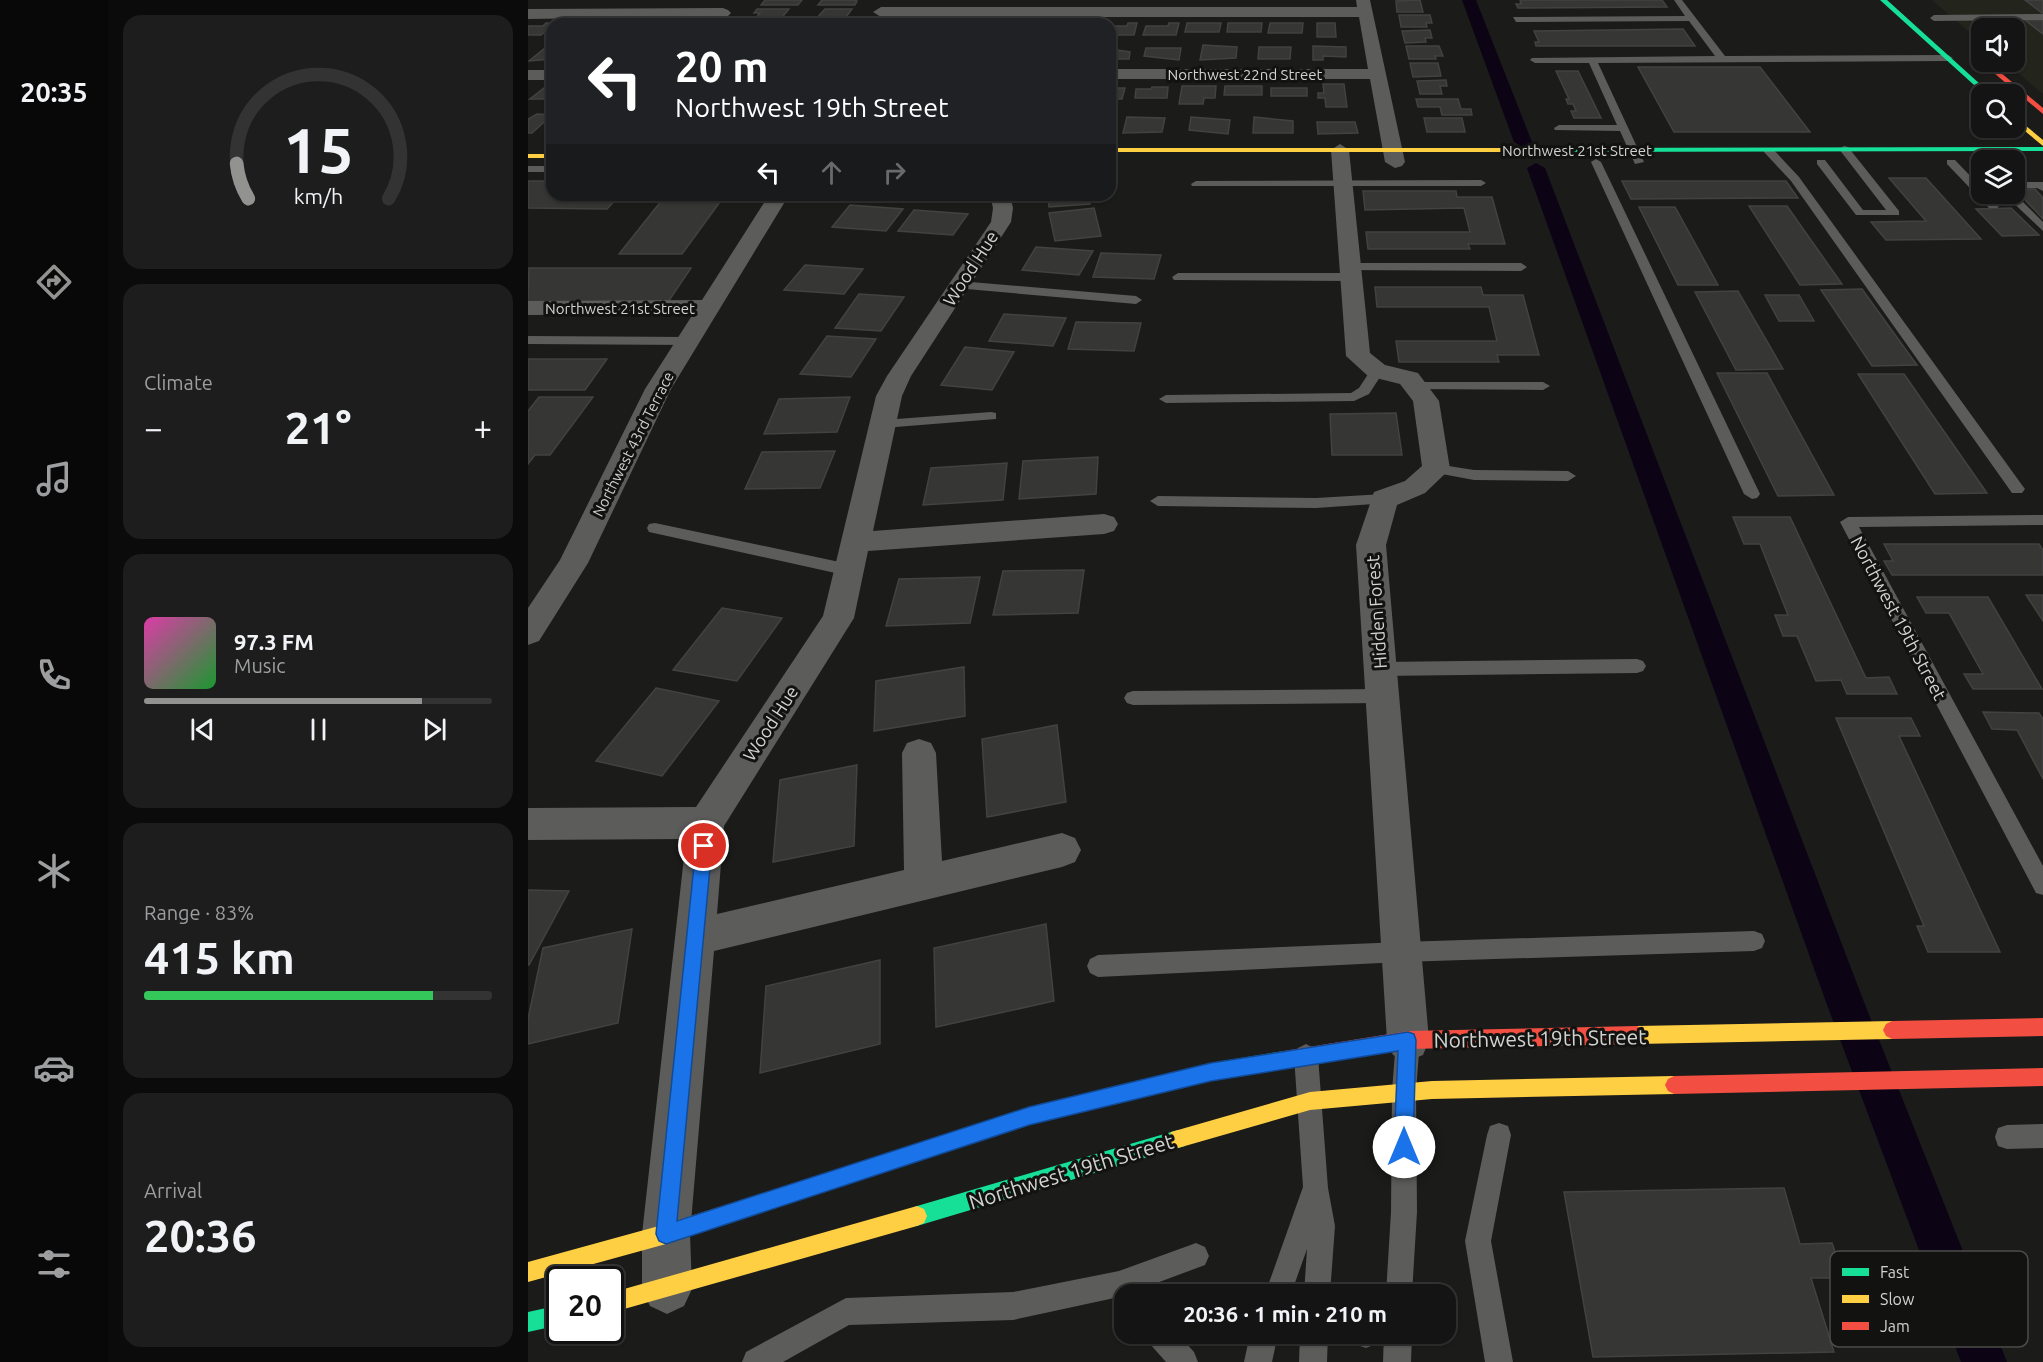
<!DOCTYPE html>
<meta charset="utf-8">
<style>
:root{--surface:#141414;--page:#1d1d1d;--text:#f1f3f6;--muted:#9d9ea0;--line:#333334;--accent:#929391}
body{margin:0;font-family:Ubuntu,sans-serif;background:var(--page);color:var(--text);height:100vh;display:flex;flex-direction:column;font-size:22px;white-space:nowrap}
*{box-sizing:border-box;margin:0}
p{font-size:20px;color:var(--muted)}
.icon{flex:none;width:33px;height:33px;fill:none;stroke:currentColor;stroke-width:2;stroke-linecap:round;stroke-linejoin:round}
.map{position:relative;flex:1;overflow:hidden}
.drawer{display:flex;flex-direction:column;gap:15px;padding:15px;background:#0b0b0b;width:420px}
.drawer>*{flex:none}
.guide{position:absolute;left:18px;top:18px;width:570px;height:183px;border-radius:18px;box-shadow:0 2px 4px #0004,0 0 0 2px var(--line);background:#202124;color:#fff;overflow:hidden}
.controls{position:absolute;left:1443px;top:18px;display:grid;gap:12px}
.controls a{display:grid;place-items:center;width:54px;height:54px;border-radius:12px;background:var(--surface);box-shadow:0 2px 4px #0004,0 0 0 2px var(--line);font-size:30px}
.speed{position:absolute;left:18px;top:1266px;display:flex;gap:12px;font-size:30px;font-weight:700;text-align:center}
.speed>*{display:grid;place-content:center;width:78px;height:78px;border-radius:50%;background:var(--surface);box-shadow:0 2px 4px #0004,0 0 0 2px var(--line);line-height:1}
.speed .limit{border:3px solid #111;border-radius:9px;background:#fff;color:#111}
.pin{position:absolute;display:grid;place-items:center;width:51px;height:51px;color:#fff;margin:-26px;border:3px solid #fff;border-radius:50%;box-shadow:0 2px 6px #0007}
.me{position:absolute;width:66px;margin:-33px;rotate:0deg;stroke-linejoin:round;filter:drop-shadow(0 0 4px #0008)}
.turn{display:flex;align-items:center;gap:21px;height:126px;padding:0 30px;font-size:27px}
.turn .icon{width:78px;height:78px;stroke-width:2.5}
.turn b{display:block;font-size:42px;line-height:51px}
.lanes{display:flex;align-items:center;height:57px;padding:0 30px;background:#0003;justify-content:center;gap:30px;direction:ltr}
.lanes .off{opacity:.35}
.big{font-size:45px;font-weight:600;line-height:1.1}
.drawer .widget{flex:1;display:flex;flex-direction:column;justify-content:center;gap:9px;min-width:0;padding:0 21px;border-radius:18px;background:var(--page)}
.drawer .dial{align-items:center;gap:0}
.dial svg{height:156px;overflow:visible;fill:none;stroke:var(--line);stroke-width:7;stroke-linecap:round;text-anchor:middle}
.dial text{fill:var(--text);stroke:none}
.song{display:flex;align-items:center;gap:18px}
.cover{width:72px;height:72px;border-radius:9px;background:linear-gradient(135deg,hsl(320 70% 55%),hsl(130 70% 35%))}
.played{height:6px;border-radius:3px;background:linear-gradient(90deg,var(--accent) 80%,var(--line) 80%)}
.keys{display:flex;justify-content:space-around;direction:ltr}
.heat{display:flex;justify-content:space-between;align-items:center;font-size:33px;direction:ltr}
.charge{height:9px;border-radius:4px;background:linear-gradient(90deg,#34c759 83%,var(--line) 0)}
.trip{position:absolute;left:586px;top:1284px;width:342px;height:60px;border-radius:18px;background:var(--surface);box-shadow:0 2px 4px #0004,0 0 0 2px var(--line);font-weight:600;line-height:60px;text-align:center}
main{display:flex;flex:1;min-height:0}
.menu{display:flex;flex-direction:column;width:108px;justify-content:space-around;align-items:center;background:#080808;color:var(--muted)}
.menu .icon{width:42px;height:42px}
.menu .active{color:var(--accent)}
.menu b{font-size:27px;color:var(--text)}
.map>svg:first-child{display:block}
</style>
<main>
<nav class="menu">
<b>20:35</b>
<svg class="icon active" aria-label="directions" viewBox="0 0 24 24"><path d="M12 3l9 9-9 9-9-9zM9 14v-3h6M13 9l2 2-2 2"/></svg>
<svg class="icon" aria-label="music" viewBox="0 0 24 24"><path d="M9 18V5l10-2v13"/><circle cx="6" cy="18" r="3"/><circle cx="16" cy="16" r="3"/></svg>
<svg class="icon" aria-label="phone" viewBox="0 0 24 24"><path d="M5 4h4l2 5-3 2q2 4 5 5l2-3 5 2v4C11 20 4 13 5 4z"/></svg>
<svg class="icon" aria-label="climate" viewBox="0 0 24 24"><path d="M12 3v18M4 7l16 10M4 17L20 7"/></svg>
<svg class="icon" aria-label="car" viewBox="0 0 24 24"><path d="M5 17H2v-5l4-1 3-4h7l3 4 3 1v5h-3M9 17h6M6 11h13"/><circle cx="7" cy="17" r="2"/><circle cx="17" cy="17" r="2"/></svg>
<svg class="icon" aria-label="filters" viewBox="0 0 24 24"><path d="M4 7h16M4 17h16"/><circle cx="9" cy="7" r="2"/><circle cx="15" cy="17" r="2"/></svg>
</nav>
<section class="drawer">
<div class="widget dial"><svg viewBox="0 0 100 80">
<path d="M14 69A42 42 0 1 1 86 69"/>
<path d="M14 69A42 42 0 0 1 8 51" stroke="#929391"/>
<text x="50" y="56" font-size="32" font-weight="700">15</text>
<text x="50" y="72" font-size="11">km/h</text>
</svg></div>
<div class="widget"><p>Climate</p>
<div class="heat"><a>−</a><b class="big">21°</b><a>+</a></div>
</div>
<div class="widget">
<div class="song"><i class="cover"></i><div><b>97.3 FM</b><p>Music</p></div></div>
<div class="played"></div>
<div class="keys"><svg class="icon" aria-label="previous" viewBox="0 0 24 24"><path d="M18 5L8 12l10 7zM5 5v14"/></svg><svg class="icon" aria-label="pause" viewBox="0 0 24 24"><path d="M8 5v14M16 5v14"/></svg><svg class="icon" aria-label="next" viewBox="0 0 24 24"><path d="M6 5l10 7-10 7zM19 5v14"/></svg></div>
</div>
<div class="widget"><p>Range · 83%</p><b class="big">415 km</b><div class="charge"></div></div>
<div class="widget"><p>Arrival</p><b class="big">20:36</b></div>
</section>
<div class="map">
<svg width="1515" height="1362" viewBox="0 0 1515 1362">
<rect width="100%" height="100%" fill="#1b1b1a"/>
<path fill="#23251d" d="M1404 0H1515V94L1477 62H1486V28H1454L1453 42Z"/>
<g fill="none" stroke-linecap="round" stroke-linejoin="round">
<g fill="#0c0315" fill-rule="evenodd">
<path d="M934 0H948L1004 142 1001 146 995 147 986 142Z"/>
<path d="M1008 163 1017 168 1336 1002 1479 1362H1433L1298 1002 999 168Z"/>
</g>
</g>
<g fill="#363635" stroke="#424241" stroke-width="1.5">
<path d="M237 0H274L270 5H233Z"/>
<path d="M294 0H325L329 1 327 5H290Z"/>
<path d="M892 0 895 12H869L868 1Z"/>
<path d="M992 0H1134L1139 7 990 8 988 4H993Z"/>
<path d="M1497 0H1515V13H1514Z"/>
<path d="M229 9H261L251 21H225L232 13H226Z"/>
<path d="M297 9H324L315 21H286Z"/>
<path d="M871 15H902L904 23H898L899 27H873Z"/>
<path d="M1497 20H1515V34Z"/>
<path d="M18 23H28L13 35H0V26H15Z"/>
<path d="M600 23H609L606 35H582V26H599Z"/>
<path d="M641 23H651L648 35H615L618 26H640Z"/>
<path d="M659 23H693L691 32H657Z"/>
<path d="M700 23H734L733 32H699Z"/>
<path d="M742 23H775L774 33H740Z"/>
<path d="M789 23H807L808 37H789Z"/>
<path d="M1155 29 1167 46H1008L1007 42H1011L1006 31Z"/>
<path d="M902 30 904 38H897L898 42 877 43 874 31Z"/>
<path d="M675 45 709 47 708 58 672 60Z"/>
<path d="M785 46 818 47V57L795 56V60H785Z"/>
<path d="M878 46H911L915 56H907L908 59H881Z"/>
<path d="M731 47H763L762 59H730Z"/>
<path d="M17 48H24V59L1 61Z"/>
<path d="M618 48H653L651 60 616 56Z"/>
<path d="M582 49 602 52 601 59H582Z"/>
<path d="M882 63H910L913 76 885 77Z"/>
<path d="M1110 67H1232L1282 132H1146Z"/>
<path d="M1028 71H1050L1073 118H1046L1043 111H1048L1045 104H1040L1038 99H1041Z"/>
<path d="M918 80 919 86H912L914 94H892L889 81Z"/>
<path d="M795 84H816L819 107H798L797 98H790V93H796Z"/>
<path d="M654 86H688L687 98H676L675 104H651Z"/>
<path d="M697 86H734V95H696Z"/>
<path d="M624 87H640L639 98H607L608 89H623Z"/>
<path d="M16 88H24V99H2Z"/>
<path d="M582 88H597L594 99H582Z"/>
<rect x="743" y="88" width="36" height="8"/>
<path d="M888 99H930L933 109H943L944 115H914L912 107H890Z"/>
<path d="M9 114 24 115 4 133H0V119Z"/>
<path d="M599 117 637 118 634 132 595 133Z"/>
<path d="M663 117 702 120 700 134 661 130Z"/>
<path d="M726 117 765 121V133H725Z"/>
<path d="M896 118H934L937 132H899Z"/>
<path d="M789 122H827L830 133 790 134Z"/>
<path d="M1361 178H1398L1453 239 1358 240 1343 222 1398 221Z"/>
<path d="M0 181H24V195H92L79 209 0 208Z"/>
<path d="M1094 181H1258L1270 198 1103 199Z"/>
<path d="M1487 189H1507L1515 198V219Z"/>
<path d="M835 191H928L929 197H964L977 244H940L942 249H840L838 232H942L936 208 837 210Z"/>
<path d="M138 195H197L154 254H91Z"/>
<path d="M520 195H561L562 204 521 207Z"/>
<path d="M322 205 375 209 358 231 304 227Z"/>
<path d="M1221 206H1259L1314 284 1272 285Z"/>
<path d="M1111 207H1147L1190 285H1150Z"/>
<path d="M566 208 573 236 527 241 521 213Z"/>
<path d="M1483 208 1511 235 1474 236 1448 209Z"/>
<path d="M386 210 440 214 425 235 370 231Z"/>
<path d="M508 247 565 251 551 275 494 270Z"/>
<path d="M573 253 633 255 626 279 565 277Z"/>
<path d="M277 265 335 269 316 294 256 290Z"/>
<path d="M1 268H163L140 302H0Z"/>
<path d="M847 287H953L955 295H995L1011 355H969L971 362H871L868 341H969L961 307H849Z"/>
<path d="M1334 289 1389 365 1344 366 1293 290Z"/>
<path d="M1210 291 1255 369 1208 370 1167 292Z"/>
<path d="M331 294 376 297 353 331 307 328Z"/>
<path d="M1237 295H1271L1286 321H1251Z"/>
<path d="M476 314 538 318 525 346 461 341Z"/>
<path d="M548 322 613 323 606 351 540 349Z"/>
<path d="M299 336 348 339 323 377 272 374Z"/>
<path d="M437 347 486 352 464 390 413 385Z"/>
<path d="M0 359H79L57 390H0Z"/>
<path d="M1189 373H1239L1306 495 1250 496Z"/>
<path d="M1330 374H1376L1459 493 1407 494Z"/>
<path d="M11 397H65L22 455H7L0 464V411Z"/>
<path d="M322 397 309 432 236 434 251 399Z"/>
<path d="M868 413 874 455H804L802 414Z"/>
<path d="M307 451 292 488 217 489 234 452Z"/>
<path d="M570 457 568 494 491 499 495 461Z"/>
<path d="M479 463 475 500 395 505 403 468Z"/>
<path d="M1205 517H1262L1338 678 1361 677 1369 694H1319L1313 680 1288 681 1269 636H1255L1247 615H1260L1232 544H1216Z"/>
<path d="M1356 544H1511L1515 550V575H1364L1356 561H1365Z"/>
<path d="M556 570 550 613 465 615 475 571Z"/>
<path d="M452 577 442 623 358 626 371 579Z"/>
<path d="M1498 595H1515V621Z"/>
<path d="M1389 597H1460L1514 689H1445L1436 674H1455L1421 613H1398Z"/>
<path d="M194 608 254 618 209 681 145 670Z"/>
<path d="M436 667 437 716 346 731 348 681Z"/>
<path d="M128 688 191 701 134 776 68 761Z"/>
<path d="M1455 712 1511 713 1515 719V779L1489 730 1464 729Z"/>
<path d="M1308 718H1383L1392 736H1371L1472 952H1400L1389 926H1396Z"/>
<path d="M529 725 538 802 459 817 454 739Z"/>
<path d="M329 765 326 846 245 862 252 780Z"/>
<path d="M0 890 41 891 1 965H0Z"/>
<path d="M518 924 526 1001 408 1027 406 948Z"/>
<path d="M104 929 90 1023 0 1044V1019L15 948Z"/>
<path d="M352 960V1044L232 1073 238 986Z"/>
<path d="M1256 1188 1272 1244 1304 1243 1316 1278H1283L1306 1352 1065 1357 1036 1192Z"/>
</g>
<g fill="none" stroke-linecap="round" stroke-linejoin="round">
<g fill="#5c5c5b" fill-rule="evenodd">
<path d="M1146 0H1154L1197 56 1420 55 1425 58 1420 61 1070 63 1116 162 1107 164 1092 131 1027 130 1026 128 1031 125H1089L1061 63H1007L1002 60 1004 58 1187 56 1161 21 988 22 985 17 1157 16Z"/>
<path d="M1515 14V20L1406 21 1402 18 1406 15Z"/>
<path d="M1316 146 1320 147 1371 211V215H1328L1289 164V160H1297L1335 210H1358L1311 149Z"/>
<path d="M1236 148H1244L1271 177 1494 485 1497 489 1494 493H1484L1263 181 1236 152Z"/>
<path d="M1068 159 1073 162 1232 494 1229 498 1224 499 1216 494 1063 162Z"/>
<path d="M1419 160H1427L1449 183H1454V194H1459L1471 206 1469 208H1461L1419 164Z"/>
<rect x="0" y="166" width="24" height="6"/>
<path d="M668 181 953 180 958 183 953 186H664L663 184Z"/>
<path d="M1486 182H1515V191L1509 188H1486Z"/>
<path d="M1486 193 1515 222V231L1476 194Z"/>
<path d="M822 263H993L999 267 993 271 818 270 816 267Z"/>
<path d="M650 273H823L829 277 823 281 646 280 644 277Z"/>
<path d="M431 281 608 296 614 300 608 304 427 288V282Z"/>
<path d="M0 336 161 337 168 341 161 345 0 344Z"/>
<path d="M849 367 856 371 841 394 826 401 638 403 631 399 638 395 823 393 831 388 844 368Z"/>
<path d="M887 382H1015L1022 386 1015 390 882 389V383Z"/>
<path d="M463 412 468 413V419L355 428 348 424 355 420Z"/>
<path d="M908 464 946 470 1040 471 1048 476 1040 481 946 480 903 472 901 469Z"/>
<path d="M856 494 861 495 864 499 861 503 788 508 630 506 622 501 630 496 788 498Z"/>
<path d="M1515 515V525L1331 527 1515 866V895L1508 893 1312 522 1320 517Z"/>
<path d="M127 523 321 564 329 570 321 576 121 532 119 528 121 524Z"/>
<path d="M1109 659 1115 661 1118 666 1115 671 1109 673 852 676 846 674 843 669 846 664 852 662Z"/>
<path d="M854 689 860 691 863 696 860 701 854 703 605 705 599 703 596 698 599 693 605 691Z"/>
<path d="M1226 931 1234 934 1237 941 1234 948 1226 951 873 962 570 977 562 973 559 966 562 959 570 955 873 942Z"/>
<path d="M880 1028 888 1032 892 1040 888 1091 889 1212 884 1294H858L863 1212 864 1091 868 1040 872 1032Z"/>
<path d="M778 1044 786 1048 790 1056 800 1188 807 1226 802 1294H776L779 1249 763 1294H737L775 1187 766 1056 770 1048Z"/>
<path d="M971 1123 980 1126 983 1135 963 1241 985 1362H957L937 1241 959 1135 962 1126Z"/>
<path d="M1515 1124V1148L1479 1149 1470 1146 1467 1137 1470 1128 1479 1125Z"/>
<path d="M668 1243 677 1247 681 1256 677 1265 591 1297 485 1320 321 1325 255 1362H214L218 1352 318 1298 485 1292 591 1271Z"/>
<path d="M618 1334H650L666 1352 670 1362H638L622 1344Z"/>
<path d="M722 1334H750L744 1362H716Z"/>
<path d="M772 1334H800L799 1362H771Z"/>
<path d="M822 1334H852L848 1344 838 1348 826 1344Z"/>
<path d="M856 1334H884L883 1362H855Z"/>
</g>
<g fill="#5c5c5b" fill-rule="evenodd">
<path d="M828 0H842L877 162 874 166 867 168 857 162 842 79H582V69H840L831 17H353L345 12 353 7H829Z"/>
<path d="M195 8 200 10 203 13 200 16 0 19V9Z"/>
<rect x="0" y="70" width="24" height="10"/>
<path d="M812 144 821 150 842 353 857 365 890 373 911 401 922 469 897 493 869 505 858 545 901 1040 895 1055 880 1061 865 1055 859 1040 828 545 846 492 877 481 894 466 885 401 872 384 840 376 818 356 803 150Z"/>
<path d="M241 195H261L143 389 60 563 11 641 0 645V608L32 560 117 389 165 314 0 315V301L174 300Z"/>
<path d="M462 195H482L485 208 483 222 383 376 374 396 345 531 576 514 586 517 590 524 586 531 576 534 340 551 326 618 196 826 189 914 376 870 374 753 379 743 391 739 403 743 408 753 414 861 534 833 547 838 553 850 547 862 534 867 186 951 162 1234 164 1289 156 1306 139 1314 122 1306 114 1289V1234L158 839 0 840V808L168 807 295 616 348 396 359 376 463 222 465 208Z"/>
</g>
<g fill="#16e098" fill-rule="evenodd">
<path d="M1352 0H1359L1463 94H1456Z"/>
<path d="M1515 147V151L1036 152 1032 150 1036 148Z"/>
<path d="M756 1051 762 1054 765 1060 762 1066 756 1069 683 1081 501 1125 339 1178 332 1176 330 1169 332 1162 339 1160 501 1107 683 1063Z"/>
<path d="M650 1130 657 1132 659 1139 657 1146 650 1148 389 1226 382 1223 379 1216 382 1209 389 1206Z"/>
<path d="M32 1305V1325L0 1332V1312Z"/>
</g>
<g fill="#ffcf43" fill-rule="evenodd">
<path d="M1486 116 1515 140V146L1486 122Z"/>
<path d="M582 148H1036L1040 150 1036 152H582Z"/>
<rect x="0" y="154" width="24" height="4"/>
<path d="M1364 1021 1370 1024 1373 1030 1370 1036 1364 1039 1109 1044 1103 1041 1100 1035 1103 1029 1109 1026Z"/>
<path d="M1146 1076 1152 1079 1155 1085 1152 1091 1146 1094 904 1099 782 1110 650 1148 643 1146 641 1139 643 1132 650 1130 782 1092 904 1081Z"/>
<path d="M339 1160 346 1162 348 1169 346 1176 339 1178 138 1244 0 1282V1262L138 1224Z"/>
<path d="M389 1206 396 1209 399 1216 396 1223 389 1226 82 1313V1293Z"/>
</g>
<g fill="#f24e42" fill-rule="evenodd">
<path d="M1454 61 1460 62 1515 108V114L1454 63Z"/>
<path d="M1515 1018V1036L1364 1039 1358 1036 1355 1030 1358 1024 1364 1021Z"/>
<path d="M1109 1026 1115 1029 1118 1035 1115 1041 1109 1044 880 1049 756 1069 750 1066 747 1060 750 1054 756 1051 880 1031Z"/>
<path d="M1515 1068V1086L1146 1094 1140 1091 1137 1085 1140 1079 1146 1076Z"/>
</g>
</g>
<path fill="#1a73e8" stroke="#114b97" stroke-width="1.5" d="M176 839 182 841 184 846 149 1221 501 1107 683 1063 880 1032 886 1034 888 1040 885 1147 882 1154 876 1157 869 1154 866 1147 870 1051 683 1081 501 1125 138 1244 131 1241 128 1234 168 846 171 841Z"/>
<g text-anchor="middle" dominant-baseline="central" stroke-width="6" stroke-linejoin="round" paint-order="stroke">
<g font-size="15" fill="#d2d3d1" stroke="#121310">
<text x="717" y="74">Northwest 22nd Street</text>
<text x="1049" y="150">Northwest 21st Street</text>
<text x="92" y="308">Northwest 21st Street</text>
<text transform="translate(105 444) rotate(-63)">Northwest 43rd Terrace</text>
</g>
<g font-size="18" fill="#d2d3d1" stroke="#121310">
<text transform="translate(442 268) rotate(-57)">Wood Hue</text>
<text transform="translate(848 612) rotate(-94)">Hidden Forest</text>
<text transform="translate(1371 618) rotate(62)">Northwest 19th Street</text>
<text transform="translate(242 723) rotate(-57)">Wood Hue</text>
</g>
<g font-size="21" fill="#d2d3d1" stroke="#121310">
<text transform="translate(1012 1038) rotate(-1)">Northwest 19th Street</text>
<text transform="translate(543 1171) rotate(-17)">Northwest 19th Street</text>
</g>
</g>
<rect x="1302" y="1251" width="198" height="96" rx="9" fill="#121310" stroke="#4c4d4a" stroke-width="1.5"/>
<rect x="1314" y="1268" width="27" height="8" fill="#16e098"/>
<rect x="1314" y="1295" width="27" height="8" fill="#ffcf43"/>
<rect x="1314" y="1322" width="27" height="8" fill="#f24e42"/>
<g font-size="16" fill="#d2d3d1">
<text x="1352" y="1278">Fast</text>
<text x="1352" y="1305">Slow</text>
<text x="1352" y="1332">Jam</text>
</g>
</svg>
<div class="controls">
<a><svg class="icon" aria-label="sound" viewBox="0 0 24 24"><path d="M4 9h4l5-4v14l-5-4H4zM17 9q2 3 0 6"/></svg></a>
<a><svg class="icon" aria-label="search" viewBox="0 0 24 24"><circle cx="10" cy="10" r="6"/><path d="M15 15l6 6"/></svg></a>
<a><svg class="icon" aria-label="layers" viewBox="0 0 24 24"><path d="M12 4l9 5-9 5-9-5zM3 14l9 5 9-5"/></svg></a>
</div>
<div class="speed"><div class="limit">20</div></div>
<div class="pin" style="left:176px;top:846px;background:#d93025"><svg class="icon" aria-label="arrive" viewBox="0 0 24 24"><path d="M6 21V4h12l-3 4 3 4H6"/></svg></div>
<svg class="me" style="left:876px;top:1147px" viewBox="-20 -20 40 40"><circle r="19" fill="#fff"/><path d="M0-13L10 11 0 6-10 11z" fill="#1a73e8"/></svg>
<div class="trip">20:36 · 1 min · 210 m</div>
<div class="guide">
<div class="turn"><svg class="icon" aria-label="left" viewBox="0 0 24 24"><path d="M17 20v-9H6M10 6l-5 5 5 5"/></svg><div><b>20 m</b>Northwest 19th Street</div></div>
<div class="lanes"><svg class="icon" aria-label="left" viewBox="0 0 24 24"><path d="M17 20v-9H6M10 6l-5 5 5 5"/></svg><svg class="icon off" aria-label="ahead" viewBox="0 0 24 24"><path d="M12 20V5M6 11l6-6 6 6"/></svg><svg class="icon off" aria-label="right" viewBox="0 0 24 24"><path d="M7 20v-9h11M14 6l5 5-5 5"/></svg></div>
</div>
</div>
</main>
